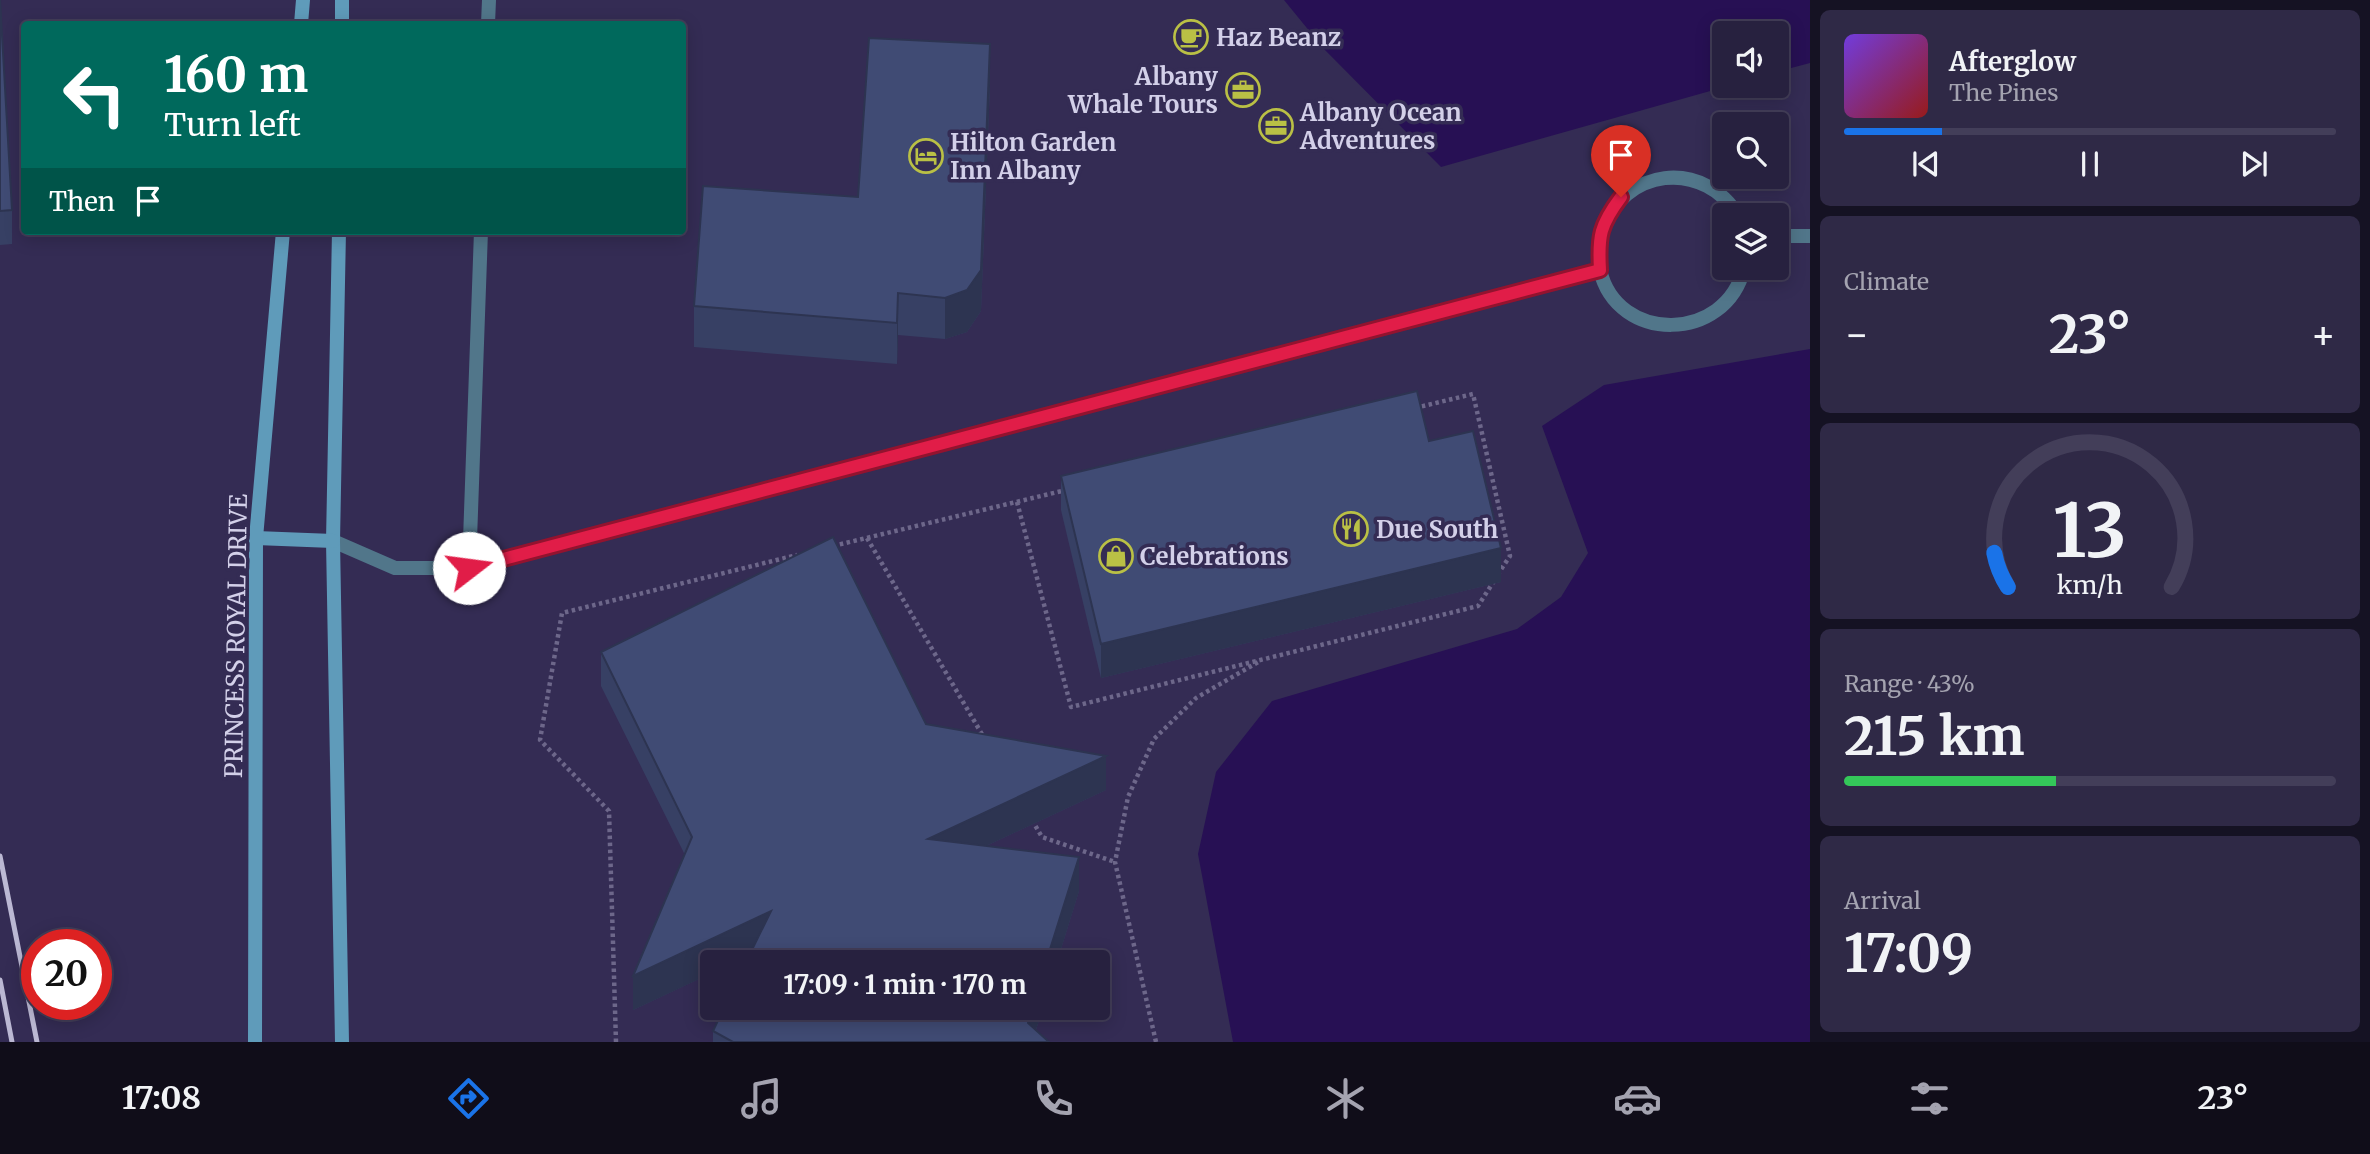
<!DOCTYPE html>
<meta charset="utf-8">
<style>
:root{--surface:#27213f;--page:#2f2946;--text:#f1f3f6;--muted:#a4a3b0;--line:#433e59;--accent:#1a73e8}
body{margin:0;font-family:Merriweather,serif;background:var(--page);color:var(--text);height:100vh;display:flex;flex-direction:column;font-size:26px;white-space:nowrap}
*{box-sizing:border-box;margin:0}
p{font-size:23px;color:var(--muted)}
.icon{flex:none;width:38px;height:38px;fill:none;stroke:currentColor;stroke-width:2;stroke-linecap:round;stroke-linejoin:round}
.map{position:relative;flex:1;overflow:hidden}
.details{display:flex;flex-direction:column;gap:10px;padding:10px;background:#151223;width:560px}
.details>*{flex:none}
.banner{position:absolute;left:21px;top:21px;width:665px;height:214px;border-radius:7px;box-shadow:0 4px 18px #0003,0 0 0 2px var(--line);background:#00695c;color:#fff;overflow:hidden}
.fabs{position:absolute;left:1712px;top:21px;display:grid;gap:14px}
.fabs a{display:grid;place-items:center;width:77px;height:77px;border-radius:7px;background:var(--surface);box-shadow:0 4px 18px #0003,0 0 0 2px var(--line);font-size:35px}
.speed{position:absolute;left:21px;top:929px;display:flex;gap:14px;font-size:35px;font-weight:700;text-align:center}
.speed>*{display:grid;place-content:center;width:91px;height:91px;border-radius:50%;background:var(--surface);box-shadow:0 4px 18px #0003,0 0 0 2px var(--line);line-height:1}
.speed .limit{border:10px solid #d22;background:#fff;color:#111}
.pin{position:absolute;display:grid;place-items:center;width:60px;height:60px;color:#fff;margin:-72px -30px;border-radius:50% 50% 50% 0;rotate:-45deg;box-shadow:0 0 7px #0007}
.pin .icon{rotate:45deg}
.me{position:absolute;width:77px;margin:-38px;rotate:75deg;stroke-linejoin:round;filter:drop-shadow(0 0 5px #0008)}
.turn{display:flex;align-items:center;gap:24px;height:147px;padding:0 28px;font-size:32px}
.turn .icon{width:91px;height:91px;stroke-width:2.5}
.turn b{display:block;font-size:49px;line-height:60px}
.then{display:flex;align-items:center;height:66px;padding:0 28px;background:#0003;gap:14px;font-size:26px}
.big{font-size:52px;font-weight:700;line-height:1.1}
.details .card{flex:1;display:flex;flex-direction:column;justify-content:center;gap:10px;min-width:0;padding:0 24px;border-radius:10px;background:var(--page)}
.details .dial{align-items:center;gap:0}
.dial svg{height:182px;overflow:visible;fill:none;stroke:var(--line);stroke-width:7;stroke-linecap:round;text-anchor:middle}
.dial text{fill:var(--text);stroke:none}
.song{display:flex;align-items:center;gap:21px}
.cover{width:84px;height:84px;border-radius:10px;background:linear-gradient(135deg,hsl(260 70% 55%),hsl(0 70% 35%))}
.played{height:7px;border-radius:4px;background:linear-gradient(90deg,var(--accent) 20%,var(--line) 20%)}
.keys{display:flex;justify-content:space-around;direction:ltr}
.heat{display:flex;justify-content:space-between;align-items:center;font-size:38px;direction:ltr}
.charge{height:10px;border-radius:5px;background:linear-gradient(90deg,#34c759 43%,var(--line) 0)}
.trip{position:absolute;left:700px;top:950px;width:410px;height:70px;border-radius:7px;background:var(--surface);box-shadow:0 4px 18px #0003,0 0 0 2px var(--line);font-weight:700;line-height:70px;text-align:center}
.dock{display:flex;height:112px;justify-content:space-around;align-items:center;background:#100d19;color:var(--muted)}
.dock .icon{width:49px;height:49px}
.dock .active{color:var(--accent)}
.dock b{font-size:32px;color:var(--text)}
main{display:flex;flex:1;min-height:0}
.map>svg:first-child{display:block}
</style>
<main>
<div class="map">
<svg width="1810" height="1042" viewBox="0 0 1810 1042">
<rect width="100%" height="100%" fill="#342c54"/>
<g fill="#271054">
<path d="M1284 0H1810V63L1776 72V33H1724V86H1728L1441 167 1324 49Z"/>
<path d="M1810 349V1042H1233L1198 854 1216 772 1272 701 1517 629 1561 597 1588 553 1542 426 1604 385Z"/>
</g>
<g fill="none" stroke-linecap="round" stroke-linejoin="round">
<g stroke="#6d678a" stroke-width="4.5" stroke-dasharray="3.5 3.5" stroke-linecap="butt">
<path d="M1415 408 1473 394 1510 556 1498 574"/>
<path d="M1017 502 1071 707 1478 606 1494 581"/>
<path d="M867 538 983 736"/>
<path d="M833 546 1066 490"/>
<path d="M1032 820 1042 837 1115 862"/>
<path d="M616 1042 609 811 540 740 562 613 797 555"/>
<path d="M1156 1042 1115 862 1128 797 1154 739 1196 698 1260 661"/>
</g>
<g stroke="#51768a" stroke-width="14">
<path d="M488 24 489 0"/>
<path d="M1737 215C1731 203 1719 192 1707 186 1651 157 1586 208 1600 270 1617 344 1726 343 1744 268"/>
<path d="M1776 236H1810"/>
<path d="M333 541 395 568H469L1600 270"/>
<path d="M469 568 481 231"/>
</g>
<g stroke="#5f9bba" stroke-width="14">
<path d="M301 24 303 0"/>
<path d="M342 24V0"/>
<path d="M339 231 333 541 342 1042"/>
<path d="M256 538 333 541"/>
<path d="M255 1042 256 538 283 231"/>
</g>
<g stroke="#bbb8d3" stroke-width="5">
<path d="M0 856 37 1042"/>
<path d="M0 980 12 1042"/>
</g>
</g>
<g fill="#374064">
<path d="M0 0 12 210V244L0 245Z"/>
<path d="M990 85 981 311 967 332 945 339 898 335 897 364 694 347V306L858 197Z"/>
<path d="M1429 441 1501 582 1101 678 1061 510V476Z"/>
<path d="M601 652 926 724 1106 790 986 846 1079 891 1057 962H746L750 955 633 1010 685 855 601 686Z"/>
<path d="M724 1008H1043L1036 1030 1049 1042H713V1031Z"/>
</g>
<g fill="#2d3451">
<path d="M990 44V85L981 311 967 332 945 339V298Z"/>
<path d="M898 293V335L897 364V323Z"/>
<path d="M1501 548V582L1101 678V644Z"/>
<path d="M1106 756V790L928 873V839Z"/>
<path d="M1079 857V891L1057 962H1046Z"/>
<path d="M771 911V945L734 962H712V973L633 1010V976Z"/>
<path d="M1032 1008H1043L1032 1042 1028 1023Z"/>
</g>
<g fill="#404b74" stroke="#2d3451" stroke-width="2">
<path d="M0 0 12 210 0 211Z"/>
<path d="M869 38 990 44 981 270 967 290 945 298 898 293 897 323 694 306 703 186 858 197Z"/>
<path d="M1417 391 1429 441 1473 431 1501 548 1101 644 1061 476Z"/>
<path d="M833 537 926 724 1106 756 928 839 1079 857 1046 962H746L771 911 633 976 692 837 601 652Z"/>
<path d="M724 1008H1032L1028 1023 1049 1042H733L713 1031Z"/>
</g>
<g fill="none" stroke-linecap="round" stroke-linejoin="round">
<g stroke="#92132f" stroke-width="18">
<path id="route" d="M469 568 1600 270C1598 236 1600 225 1621 197"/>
</g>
<use href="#route" stroke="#e11d48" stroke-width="12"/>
</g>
<defs>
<g id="cafe-ring" transform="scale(1.75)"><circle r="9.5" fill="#342c54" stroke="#bac045" stroke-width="1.5"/><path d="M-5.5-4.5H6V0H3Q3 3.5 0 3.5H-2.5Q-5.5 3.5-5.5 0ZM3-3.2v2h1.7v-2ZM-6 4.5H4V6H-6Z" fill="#bac045"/></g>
<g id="office-ring" transform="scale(1.75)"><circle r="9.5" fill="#342c54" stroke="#bac045" stroke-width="1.5"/><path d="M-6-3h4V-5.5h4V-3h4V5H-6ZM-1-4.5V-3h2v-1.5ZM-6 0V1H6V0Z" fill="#bac045"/></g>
<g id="hotel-ring" transform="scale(1.75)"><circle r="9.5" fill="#342c54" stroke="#bac045" stroke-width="1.5"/><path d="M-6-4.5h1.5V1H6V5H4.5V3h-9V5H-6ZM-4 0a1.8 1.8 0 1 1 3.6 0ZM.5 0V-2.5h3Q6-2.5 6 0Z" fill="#bac045"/></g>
<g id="restaurant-ring" transform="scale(1.75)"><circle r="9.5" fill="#342c54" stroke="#bac045" stroke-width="1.5"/><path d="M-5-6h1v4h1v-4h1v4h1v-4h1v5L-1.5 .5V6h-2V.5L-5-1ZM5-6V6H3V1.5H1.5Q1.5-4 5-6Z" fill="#bac045"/></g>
<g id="shop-ring" transform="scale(1.75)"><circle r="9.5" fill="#342c54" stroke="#bac045" stroke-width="1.5"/><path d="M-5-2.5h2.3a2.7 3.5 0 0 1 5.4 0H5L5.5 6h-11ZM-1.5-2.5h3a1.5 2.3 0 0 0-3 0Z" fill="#bac045"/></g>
</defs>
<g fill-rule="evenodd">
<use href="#cafe-ring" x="1191" y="37"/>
<use href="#office-ring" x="1243" y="90"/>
<use href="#office-ring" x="1276" y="126"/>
<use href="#hotel-ring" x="926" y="156"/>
<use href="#restaurant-ring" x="1351" y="529"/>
<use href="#shop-ring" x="1116" y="556"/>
</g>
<g text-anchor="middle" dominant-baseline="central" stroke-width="7" stroke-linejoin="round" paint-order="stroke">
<g font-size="24" font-weight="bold" fill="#d3d0e9" stroke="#342c54" text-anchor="start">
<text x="1216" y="37">Haz Beanz</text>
<text x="1218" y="76" text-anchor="end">Albany<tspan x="1218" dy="28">Whale Tours</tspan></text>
<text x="1300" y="112">Albany Ocean<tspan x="1300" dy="28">Adventures</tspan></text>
<text x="950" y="142">Hilton Garden<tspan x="950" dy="28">Inn Albany</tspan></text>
<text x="1376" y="529">Due South</text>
<text x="1140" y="556">Celebrations</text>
</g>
<g font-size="24" fill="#d3d0e9" stroke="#342c54">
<text transform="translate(236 636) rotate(-89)">PRINCESS ROYAL DRIVE</text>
</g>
</g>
</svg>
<div class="fabs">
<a><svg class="icon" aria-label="sound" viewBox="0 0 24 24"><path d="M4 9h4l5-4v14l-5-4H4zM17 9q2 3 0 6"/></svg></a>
<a><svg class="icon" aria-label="search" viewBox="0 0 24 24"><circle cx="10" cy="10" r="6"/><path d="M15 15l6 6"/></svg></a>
<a><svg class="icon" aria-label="layers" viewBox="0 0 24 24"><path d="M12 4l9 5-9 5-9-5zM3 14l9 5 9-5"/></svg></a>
</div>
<div class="speed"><div class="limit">20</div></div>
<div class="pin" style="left:1621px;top:197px;background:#d93025"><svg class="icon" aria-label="arrive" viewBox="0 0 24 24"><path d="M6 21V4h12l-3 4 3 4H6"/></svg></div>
<svg class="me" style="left:469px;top:568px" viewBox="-20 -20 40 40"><circle r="19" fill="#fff"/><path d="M0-13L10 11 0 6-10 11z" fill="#e11d48"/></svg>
<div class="trip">17:09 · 1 min · 170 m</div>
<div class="banner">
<div class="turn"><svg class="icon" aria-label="left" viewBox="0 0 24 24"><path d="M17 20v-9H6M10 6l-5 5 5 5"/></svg><div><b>160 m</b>Turn left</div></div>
<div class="then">Then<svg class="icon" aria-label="arrive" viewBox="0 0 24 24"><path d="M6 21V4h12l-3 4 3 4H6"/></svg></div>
</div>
</div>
<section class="details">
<div class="card">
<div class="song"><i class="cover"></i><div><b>Afterglow</b><p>The Pines</p></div></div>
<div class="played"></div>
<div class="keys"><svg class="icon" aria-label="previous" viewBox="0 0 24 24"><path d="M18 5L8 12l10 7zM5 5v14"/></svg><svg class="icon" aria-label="pause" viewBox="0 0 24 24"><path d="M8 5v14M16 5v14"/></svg><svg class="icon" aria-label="next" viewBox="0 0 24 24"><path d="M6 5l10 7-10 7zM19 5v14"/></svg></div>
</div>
<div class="card"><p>Climate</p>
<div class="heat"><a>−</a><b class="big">23°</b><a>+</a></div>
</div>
<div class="card dial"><svg viewBox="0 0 100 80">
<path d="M14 69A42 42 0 1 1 86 69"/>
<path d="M14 69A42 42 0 0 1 8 54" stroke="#1a73e8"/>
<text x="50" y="56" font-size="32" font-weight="700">13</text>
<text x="50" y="72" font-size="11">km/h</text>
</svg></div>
<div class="card"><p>Range · 43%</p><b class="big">215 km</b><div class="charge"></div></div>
<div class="card"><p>Arrival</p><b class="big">17:09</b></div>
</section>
</main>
<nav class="dock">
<b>17:08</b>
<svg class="icon active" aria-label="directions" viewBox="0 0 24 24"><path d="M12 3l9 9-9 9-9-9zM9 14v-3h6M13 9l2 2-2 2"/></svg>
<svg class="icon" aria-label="music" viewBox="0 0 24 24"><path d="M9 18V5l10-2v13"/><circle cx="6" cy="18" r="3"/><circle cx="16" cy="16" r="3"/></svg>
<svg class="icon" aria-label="phone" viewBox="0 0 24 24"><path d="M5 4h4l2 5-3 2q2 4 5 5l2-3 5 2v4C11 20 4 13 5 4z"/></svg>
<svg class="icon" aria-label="climate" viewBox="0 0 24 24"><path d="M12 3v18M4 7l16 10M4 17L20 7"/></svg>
<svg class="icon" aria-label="car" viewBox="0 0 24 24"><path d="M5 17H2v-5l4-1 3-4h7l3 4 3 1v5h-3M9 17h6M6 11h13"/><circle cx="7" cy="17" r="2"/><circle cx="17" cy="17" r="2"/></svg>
<svg class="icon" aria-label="filters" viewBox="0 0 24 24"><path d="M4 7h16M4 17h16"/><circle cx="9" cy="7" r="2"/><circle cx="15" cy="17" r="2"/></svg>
<b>23°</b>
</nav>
